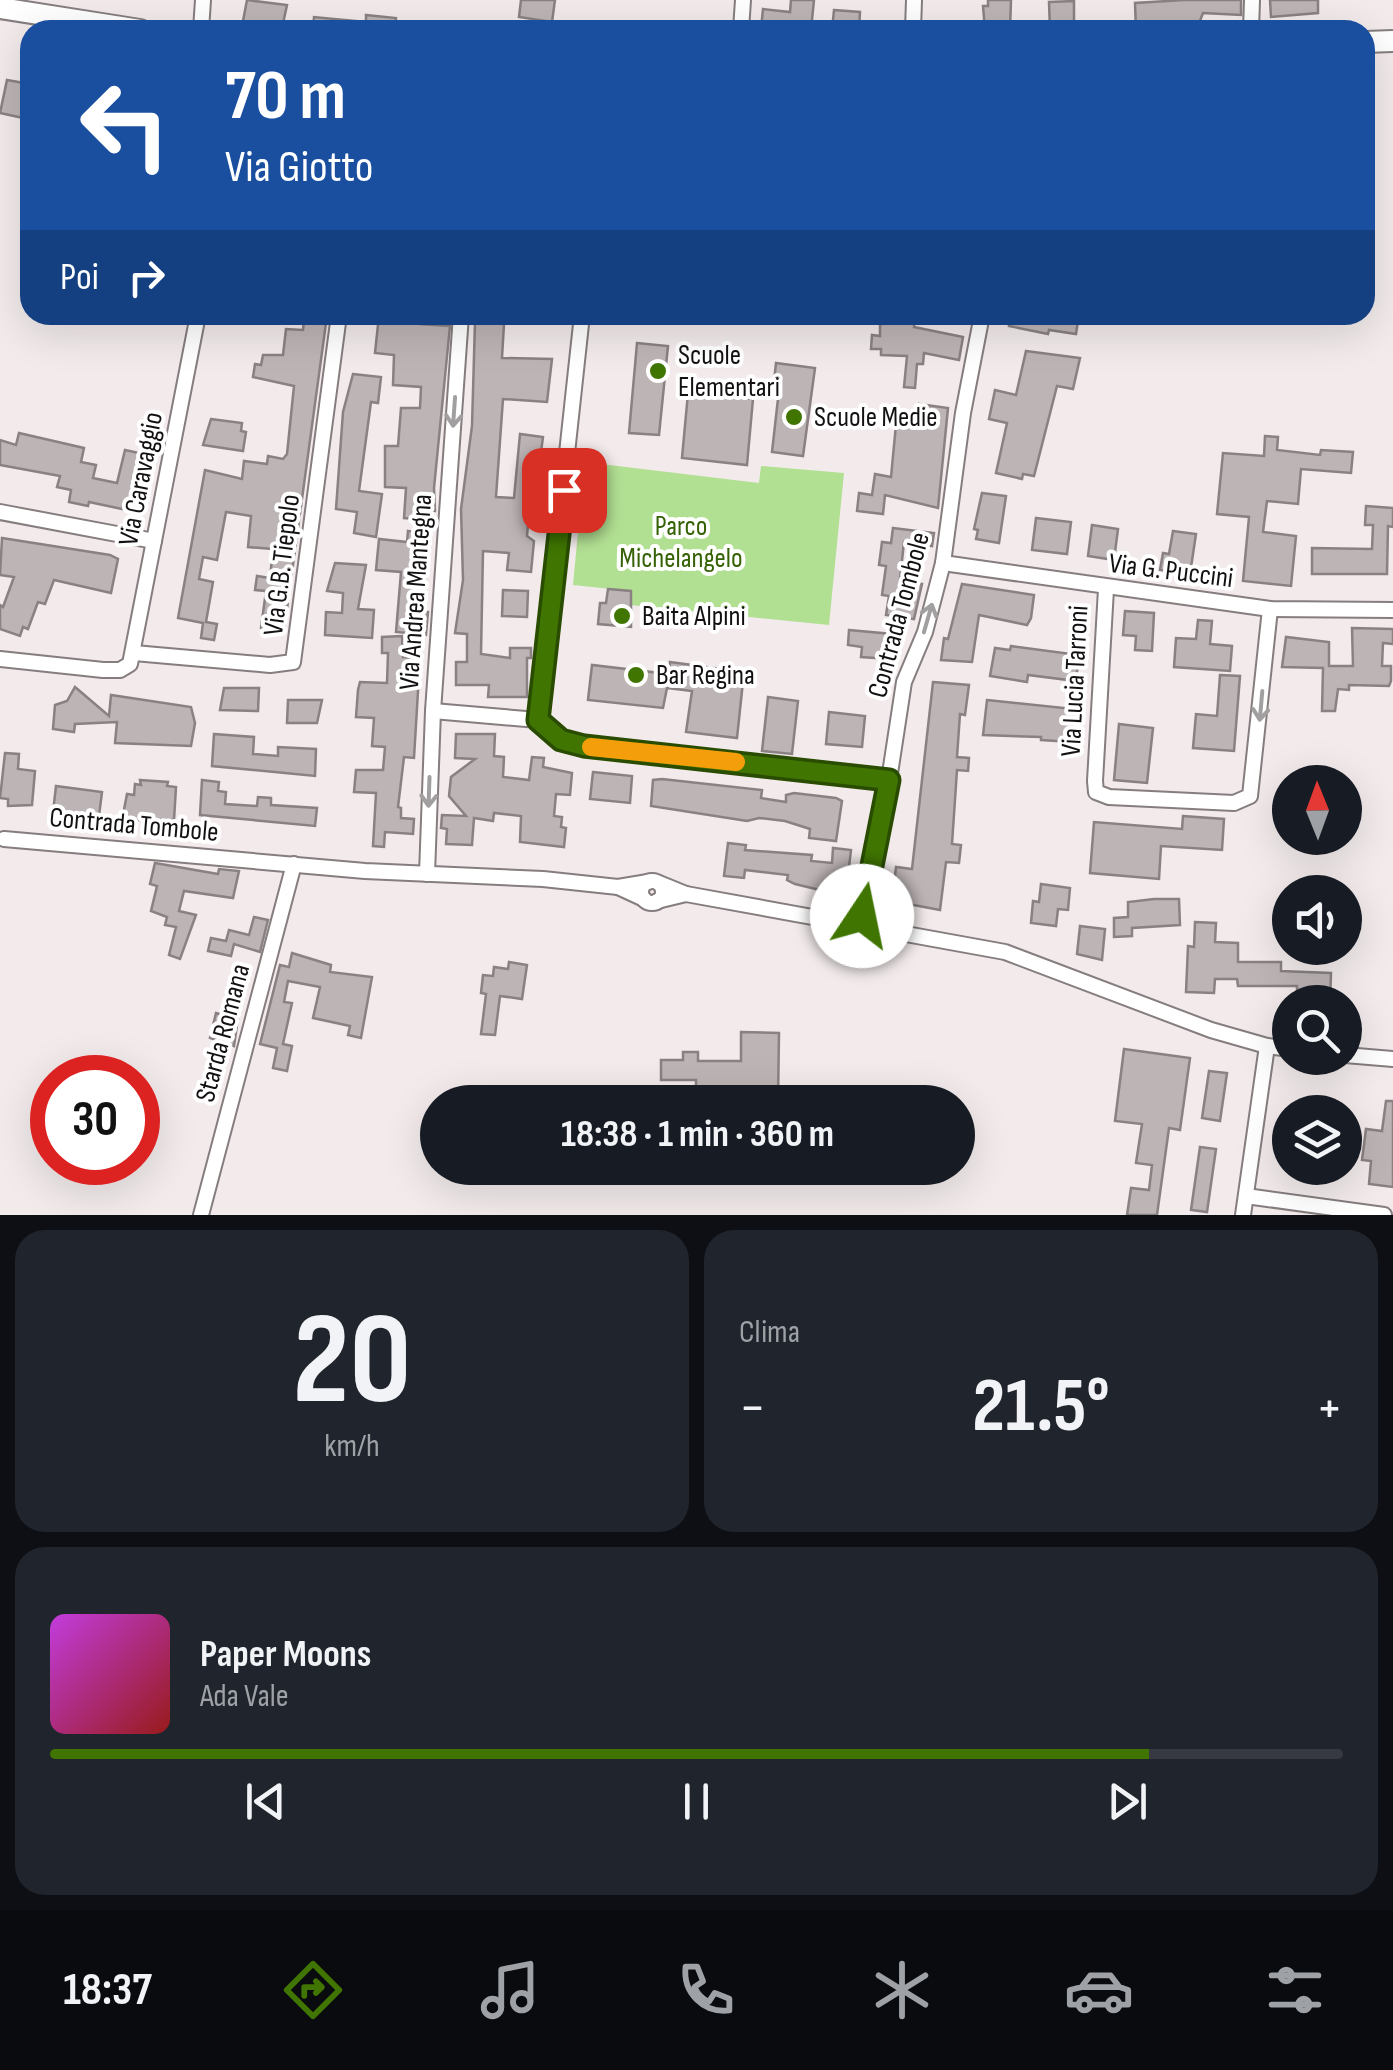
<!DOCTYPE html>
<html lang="it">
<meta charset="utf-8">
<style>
:root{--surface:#171b24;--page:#20242c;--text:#f1f3f6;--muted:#9ea1a6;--line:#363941;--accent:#3f7500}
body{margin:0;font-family:"Sofia Sans Condensed",sans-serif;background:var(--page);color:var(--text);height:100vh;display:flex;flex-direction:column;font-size:38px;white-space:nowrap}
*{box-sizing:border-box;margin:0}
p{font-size:32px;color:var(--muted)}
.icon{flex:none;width:55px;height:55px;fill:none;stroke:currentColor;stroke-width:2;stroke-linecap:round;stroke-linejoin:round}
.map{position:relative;height:1215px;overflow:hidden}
.sheet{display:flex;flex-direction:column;gap:15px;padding:15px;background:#0d0f14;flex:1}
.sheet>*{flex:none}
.hud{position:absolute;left:20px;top:20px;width:1355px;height:305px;border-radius:30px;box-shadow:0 10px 40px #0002;background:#1a4fa0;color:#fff;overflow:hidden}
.needle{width:65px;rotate:359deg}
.fabs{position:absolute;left:1272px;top:765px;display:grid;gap:20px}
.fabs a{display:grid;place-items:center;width:90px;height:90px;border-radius:50%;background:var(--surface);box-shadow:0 10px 40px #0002;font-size:50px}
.speed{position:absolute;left:30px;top:1055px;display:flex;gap:20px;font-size:50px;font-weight:700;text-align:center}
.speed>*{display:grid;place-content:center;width:130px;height:130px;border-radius:50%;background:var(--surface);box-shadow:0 10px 40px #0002;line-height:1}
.speed .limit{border:15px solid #d22;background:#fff;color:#111}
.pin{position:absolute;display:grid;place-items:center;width:85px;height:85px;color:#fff;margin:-42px;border-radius:20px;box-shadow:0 5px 15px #0006}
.me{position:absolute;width:110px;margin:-55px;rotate:11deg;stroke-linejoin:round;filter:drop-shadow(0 0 8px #0008)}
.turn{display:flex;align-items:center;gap:35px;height:210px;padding:0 40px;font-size:45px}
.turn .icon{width:130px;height:130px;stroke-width:2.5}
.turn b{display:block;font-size:70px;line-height:85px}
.then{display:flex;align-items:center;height:95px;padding:0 40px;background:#0003;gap:20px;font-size:38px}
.big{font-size:75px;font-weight:700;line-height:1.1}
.sheet .widget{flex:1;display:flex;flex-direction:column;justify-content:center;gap:15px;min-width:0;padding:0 35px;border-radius:30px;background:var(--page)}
.sheet .dial{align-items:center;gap:0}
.dial b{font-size:130px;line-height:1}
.song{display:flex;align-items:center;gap:30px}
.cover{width:120px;height:120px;border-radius:15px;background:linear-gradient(135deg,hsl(290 70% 55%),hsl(0 70% 35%))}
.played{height:10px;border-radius:5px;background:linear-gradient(90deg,var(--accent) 85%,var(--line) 85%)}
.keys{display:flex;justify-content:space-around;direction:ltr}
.heat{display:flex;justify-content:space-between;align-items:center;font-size:55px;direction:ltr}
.sheet .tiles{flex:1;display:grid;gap:15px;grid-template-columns:1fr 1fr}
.widget:last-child{grid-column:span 2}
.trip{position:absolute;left:420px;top:1085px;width:555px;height:100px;border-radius:50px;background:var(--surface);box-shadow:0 10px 40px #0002;font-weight:700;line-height:100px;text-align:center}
.dock{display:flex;height:160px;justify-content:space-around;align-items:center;background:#090b0e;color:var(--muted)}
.dock .icon{width:70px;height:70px}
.dock .current{color:var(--accent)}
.dock b{font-size:45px;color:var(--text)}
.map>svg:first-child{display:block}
</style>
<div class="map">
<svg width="1393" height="1215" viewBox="0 0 1393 1215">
<rect width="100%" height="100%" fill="#f2eaeb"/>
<path fill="#b2e093" d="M601 464 759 483 761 466 844 473 829 625 630 605V591L573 585 584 469 596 470Z"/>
<g fill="#bdb4b5" stroke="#898182" stroke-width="2.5">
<path d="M247 0 287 5 282 28 243 21Z"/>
<path d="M521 0H555L552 22 519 17Z"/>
<path d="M791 0H814L811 30 761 29 763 9 790 12Z"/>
<path d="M988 0H1011L1010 30H985L983 6H988Z"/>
<path d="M1184 0H1241V15L1203 13 1198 26 1167 25 1168 30H1136L1135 3Z"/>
<path d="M1270 0H1318V13L1271 17Z"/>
<path d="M1074 1V30H1050L1049 2Z"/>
<path d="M834 10 860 12 859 30H832Z"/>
<path d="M366 15 396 18 395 30H313L314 17 366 22Z"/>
<path d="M7 80 30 84 23 118 0 113Z"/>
<path d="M379 315H421L420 324 450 326 434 488 435 511 415 510V519L404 518 406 488 385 487V446H398L401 408H420L421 387 393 385 394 355 375 353Z"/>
<path d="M903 315H915L914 327 963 337 959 360 924 353 923 364H917L915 388 904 387 907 356 881 355V349H871L872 335 880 336V324L903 323Z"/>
<path d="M1011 315H1052L1078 321 1076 334 1049 330 1048 334 1009 326Z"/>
<path d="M304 320 326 323 284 631 261 628 266 591 255 590 257 576 270 578 273 549 248 547 251 516 226 512 217 560 203 557 199 579 213 582 206 622 217 624 214 640 201 638 203 623 178 618 205 470 242 479 244 461 267 464 268 456 283 459 287 454 294 386 253 377 255 364 261 365 263 355H283L286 329 303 330Z"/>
<path d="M475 322 504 324 502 358 552 359 547 402 503 399 496 497 514 498 520 434 543 437 541 452 545 453 538 516 529 515 527 536 534 541 531 572 507 570 509 553 483 551 481 654 510 658V648H531V658H527V697H488L489 685H456V662H467V634L455 633 463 580 461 509 472 426Z"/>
<path d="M637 343 668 346 659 435 629 433Z"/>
<path d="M1026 351 1080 358 1073 389 1057 386 1034 476 1023 474 1022 479 996 473 1007 423 989 419 995 390 1016 395Z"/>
<path d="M776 363 815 368 803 456 772 452 780 381H774Z"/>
<path d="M353 374 381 377 378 403 371 402 359 491 382 494 376 537 354 533 357 512 336 509 343 412Z"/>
<path d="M688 393 753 399 747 465 682 458Z"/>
<path d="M919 404 948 408 938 508 885 495 883 514 857 511 859 493 872 495 875 474 891 477 897 414 917 417Z"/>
<path d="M211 419 242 423 241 431 246 432 243 451 203 445Z"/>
<path d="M19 433 84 448 81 462 96 465 93 478 117 483 125 450 148 455 137 505 124 502 122 509 89 502 88 506 69 502 71 490 57 487 60 476 0 465V440L16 445Z"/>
<path d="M1265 436 1278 437 1277 450 1320 455 1321 450 1353 452 1351 473 1301 469 1298 504 1267 501 1263 532 1296 536 1291 586 1243 581 1249 517 1217 514 1223 453 1264 456Z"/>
<path d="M982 493 1006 496 999 543 976 539 978 530 974 529Z"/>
<path d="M1366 506 1393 508V527L1388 526 1387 574H1312V548L1372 549 1373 525H1365Z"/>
<path d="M1036 518 1071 522 1067 554 1032 550Z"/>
<path d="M1092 525 1118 529 1114 560 1088 556Z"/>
<path d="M893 528 934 533 932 546 904 542 900 579 922 584 914 619 886 615 889 596 882 595 886 566 879 565 882 542 891 543Z"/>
<path d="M408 531 430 534 423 611 428 612 426 635 396 632 401 572 376 570 379 539 407 542Z"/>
<path d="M1173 531 1196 534 1190 574 1160 570 1163 553 1169 554Z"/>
<path d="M2 538 110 555 118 559 111 593 54 580 45 604 38 602 28 629 23 627 20 636 0 629V605L3 607 14 577 0 575Z"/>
<path d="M335 563 366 565 358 609 374 610 372 638 325 635 326 612 342 613 343 593 327 591Z"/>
<path d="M962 584 1034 595 1031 618 1027 625 979 615 972 662 941 660 944 638 948 639Z"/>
<path d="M608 589 631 591V627L598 624 600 603H606Z"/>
<path d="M503 590 528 591 527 617 502 616Z"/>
<path d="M1125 611 1154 613 1152 651 1135 650 1136 636 1123 635Z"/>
<path d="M1198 620 1212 621 1210 644 1232 646 1230 671 1174 667 1176 638 1196 639Z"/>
<path d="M1352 628 1393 629V644L1383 643 1382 666H1391V681L1389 686 1349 685V690L1338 689 1335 711H1322L1323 668 1282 667 1286 637 1329 642V666H1353Z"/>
<path d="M849 630 892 634 890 659 861 657 862 647 848 645Z"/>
<path d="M402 636 403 657 420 658 414 758 404 757 398 807 401 808V818L414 819 413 834 385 832 384 847 373 846 376 793 354 792 356 770H383L385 747 372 746 374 718 356 717 358 690 360 682 387 683 388 653H382V637Z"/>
<path d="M1011 646 1079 655 1076 681 1028 675 1027 682 990 676 995 648 1010 650Z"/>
<path d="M670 662 744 672 737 738 686 732 692 691 667 688 663 708 588 700 592 665 669 674Z"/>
<path d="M1220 675 1240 676 1234 751 1193 748 1196 714 1217 716Z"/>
<path d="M933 682 969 685 965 715 960 714 957 757 969 758 968 771 957 770 952 844 961 845 959 863 946 862 940 910 892 901 896 867 912 869Z"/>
<path d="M75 687 109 716 111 695 191 707 195 723 191 746 115 743 117 722 75 724 74 732 53 729 55 705 67 701Z"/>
<path d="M224 688H259L258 711 220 710Z"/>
<path d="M768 697 798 701 792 754 762 751Z"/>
<path d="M288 700H322L317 723H287Z"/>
<path d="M987 700 1074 709 1072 742 1041 740V737L983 735Z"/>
<path d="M829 712 865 716 862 747 826 744Z"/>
<path d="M1119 724 1153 728 1147 783 1114 780Z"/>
<path d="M214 734 254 737 253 754 278 756V747L316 749 315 776 212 766Z"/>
<path d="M456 734H495L494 756 504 757 503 777 529 780 532 757 544 758 543 767 572 773 570 795 556 794 554 816 562 817 561 827 566 828 564 847 520 842 521 816 494 813 493 821 474 818 472 845 446 844 447 829 441 828 442 815 466 816 449 796 451 777 475 759 455 758Z"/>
<path d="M5 753 19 754 18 769 35 771 32 805 8 806V799L0 798Z"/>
<path d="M593 772 632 776 630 803 590 799Z"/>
<path d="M662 779 762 790 761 798 786 802V795L794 793 836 798 842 801 836 841 809 838 810 829 785 821 759 818 747 821 651 806 653 780Z"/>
<path d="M140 780 168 782 167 786 176 787 174 820H122L127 794 134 795 135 784 141 785Z"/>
<path d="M202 780 219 782 218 791 226 792 225 804 257 806 258 797 271 798V805L317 808 315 826 200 815Z"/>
<path d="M56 786 102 792 99 816 53 812Z"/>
<path d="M1183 816 1224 819 1222 850 1161 846 1159 879 1090 873 1094 822 1182 829Z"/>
<path d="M728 843 746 845 745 850 812 855 811 861 832 863 833 848 851 850 848 876 844 875 837 891 828 892 795 884 787 880 788 875 745 870 744 878 724 876Z"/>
<path d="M155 863 218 874 219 869 239 871 233 898 184 891 179 911 196 915 180 959 169 955 176 927 165 925 167 917 151 911 157 886 150 884Z"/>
<path d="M1041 884 1070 888 1068 910 1058 909 1056 926 1031 923 1033 901 1039 902Z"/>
<path d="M1154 899H1179L1180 925 1132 928V936L1114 937V918L1128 917V902Z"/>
<path d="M254 917 268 920 260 952 234 944 231 956 208 951 211 938 226 941 229 930 249 935Z"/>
<path d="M1195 922 1216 923 1215 942 1238 943V962H1281V971L1331 973 1330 1002H1308V991H1297V986H1238L1237 979H1215L1214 993 1186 992 1188 946 1194 947Z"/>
<path d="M1080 926 1105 929 1102 960 1077 954Z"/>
<path d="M292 953 331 965 330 972 372 977 361 1038 348 1035 350 1026 313 1018 320 987 288 981 284 1002 292 1003 283 1044 292 1046 287 1071 273 1068 277 1048 260 1044 280 965 289 967Z"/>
<path d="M509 962 527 965 522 999 500 996 495 1035 481 1034 486 994 481 993 483 975 493 976 494 967 508 969Z"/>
<path d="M216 1013 238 1018 234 1046 210 1038Z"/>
<path d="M741 1032 779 1033 778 1102H696V1080H661V1060H683V1052H698V1061H741Z"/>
<path d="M1124 1049 1190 1058 1180 1130 1169 1128 1157 1215H1127L1131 1188 1149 1190 1152 1165 1136 1163 1142 1124 1115 1121Z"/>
<path d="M1209 1071 1227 1073 1220 1121 1202 1118Z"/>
<path d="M1386 1101H1393V1187L1369 1184 1371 1161 1362 1160 1366 1129 1382 1131Z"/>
<path d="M1200 1147 1216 1149 1207 1212 1191 1210Z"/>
</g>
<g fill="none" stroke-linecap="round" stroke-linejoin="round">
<g stroke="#857d7e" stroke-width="18">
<g id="street">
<path d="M201 30 203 0"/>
<path d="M741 30 743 0"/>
<path d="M913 30 914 0"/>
<path d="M1251 30 1252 0"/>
<path d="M0 512 154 541"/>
<path d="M943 563 1270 609 1393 610"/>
<path d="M1106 589 1095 781 1096 792 1109 797 1234 803 1250 796 1270 609"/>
<path d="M134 653 270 665 293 662 339 315"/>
<path d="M0 659 103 670H120L130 664 198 315"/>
<path d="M433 711 538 720 561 740 584 746 889 780"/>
<path d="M538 720 582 315"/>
<path d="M4 839 365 871 543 879 618 887"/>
<path d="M427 874 433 711 461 315"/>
<circle cx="652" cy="892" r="11"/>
<path d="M686 894 1005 952 1211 1030 1267 1046 1290 1049"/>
<path d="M644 899 618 887 648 882"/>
<path d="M657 901 686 894 659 883"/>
<path d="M859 927 889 780 904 682 925 632 943 563 963 413 982 315"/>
<path d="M1345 1055 1393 1059"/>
<path d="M1246 1196 1384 1215"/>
<path d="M201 1215 294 864"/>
<path d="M1243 1215 1267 1046"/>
</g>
</g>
<g stroke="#857d7e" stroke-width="24">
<g id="secondary">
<path d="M0 8 140 30"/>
<path d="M1365 42 1393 41"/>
</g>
</g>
<use href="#street" stroke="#fff" stroke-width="14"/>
<use href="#secondary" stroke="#fff" stroke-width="20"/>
</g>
<defs><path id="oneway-shaft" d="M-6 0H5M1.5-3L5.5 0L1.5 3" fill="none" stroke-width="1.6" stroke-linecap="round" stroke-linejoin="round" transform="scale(2.5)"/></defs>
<g stroke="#a19f9f">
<use href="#oneway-shaft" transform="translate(454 412) rotate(94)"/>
<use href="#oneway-shaft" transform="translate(928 618) rotate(-74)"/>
<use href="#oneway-shaft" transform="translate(1261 706) rotate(95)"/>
<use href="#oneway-shaft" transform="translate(429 792) rotate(92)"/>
</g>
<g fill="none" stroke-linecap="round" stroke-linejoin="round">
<g stroke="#294c00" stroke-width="25">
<path id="route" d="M564 490 538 720 561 740 584 746 889 780 862 916"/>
</g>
<use href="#route" stroke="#3f7500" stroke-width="18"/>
<path stroke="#f59e0b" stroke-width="18" d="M591 747 736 762"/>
</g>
<g fill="#3f7500" stroke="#fff" stroke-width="4">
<circle cx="658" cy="371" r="10"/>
<circle cx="794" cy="417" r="10"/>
<circle cx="622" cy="616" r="10"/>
<circle cx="636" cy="675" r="10"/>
</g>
<g text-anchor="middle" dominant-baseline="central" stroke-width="8" stroke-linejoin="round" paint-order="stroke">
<g font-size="28" fill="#131010" stroke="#fff" text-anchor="start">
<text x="678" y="355">Scuole<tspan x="678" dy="32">Elementari</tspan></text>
<text x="814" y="417">Scuole Medie</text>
<text x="642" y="616">Baita Alpini</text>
<text x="656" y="675">Bar Regina</text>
</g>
<g font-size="28" fill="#131010" stroke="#fff">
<text transform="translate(141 479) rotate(-79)">Via Caravaggio</text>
<text transform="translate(282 565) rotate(-83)">Via G.B. Tiepolo</text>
<text transform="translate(1171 571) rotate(7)">Via G. Puccini</text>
<text transform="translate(416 592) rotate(-86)">Via Andrea Mantegna</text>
<text transform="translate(899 615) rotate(-75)">Contrada Tombole</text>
<text transform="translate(1075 681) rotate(-87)">Via Lucia Tarroni</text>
<text transform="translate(134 825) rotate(5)">Contrada Tombole</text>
<text transform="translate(223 1033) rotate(-75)">Starda Romana</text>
</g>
<g font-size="28" fill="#366206" stroke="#fff">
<text x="681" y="526">Parco<tspan x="681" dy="32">Michelangelo</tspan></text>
</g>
</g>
</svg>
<div class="fabs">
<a><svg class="needle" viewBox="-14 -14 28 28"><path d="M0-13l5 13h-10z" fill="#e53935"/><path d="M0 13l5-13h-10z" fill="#9ea1a6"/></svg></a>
<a><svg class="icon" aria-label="sound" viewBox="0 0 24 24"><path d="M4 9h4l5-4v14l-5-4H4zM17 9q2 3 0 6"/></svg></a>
<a><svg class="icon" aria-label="search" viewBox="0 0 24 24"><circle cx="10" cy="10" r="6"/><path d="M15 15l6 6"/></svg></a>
<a><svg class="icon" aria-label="layers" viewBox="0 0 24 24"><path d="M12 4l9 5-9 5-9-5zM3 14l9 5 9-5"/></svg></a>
</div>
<div class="speed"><div class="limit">30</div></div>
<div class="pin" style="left:564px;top:490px;background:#d93025"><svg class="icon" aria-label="arrive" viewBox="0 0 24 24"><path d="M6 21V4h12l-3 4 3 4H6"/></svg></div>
<svg class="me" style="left:862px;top:916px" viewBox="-20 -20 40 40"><circle r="19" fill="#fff"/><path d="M0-13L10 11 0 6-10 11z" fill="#3f7500"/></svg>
<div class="trip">18:38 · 1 min · 360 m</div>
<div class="hud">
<div class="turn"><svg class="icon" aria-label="left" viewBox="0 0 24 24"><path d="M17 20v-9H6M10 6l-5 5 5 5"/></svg><div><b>70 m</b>Via Giotto</div></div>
<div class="then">Poi<svg class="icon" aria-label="right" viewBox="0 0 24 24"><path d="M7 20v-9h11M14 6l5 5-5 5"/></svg></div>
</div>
</div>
<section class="sheet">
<div class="tiles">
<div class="widget dial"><b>20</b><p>km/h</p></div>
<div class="widget"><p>Clima</p>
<div class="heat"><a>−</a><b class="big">21.5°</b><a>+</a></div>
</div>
<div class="widget">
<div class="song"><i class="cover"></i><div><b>Paper Moons</b><p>Ada Vale</p></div></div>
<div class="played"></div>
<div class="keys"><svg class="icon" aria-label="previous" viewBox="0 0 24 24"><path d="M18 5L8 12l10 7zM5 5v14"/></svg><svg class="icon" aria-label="pause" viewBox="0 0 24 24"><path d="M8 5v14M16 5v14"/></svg><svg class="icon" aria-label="next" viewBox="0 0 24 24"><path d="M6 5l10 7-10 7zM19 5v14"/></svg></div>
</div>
</div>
</section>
<nav class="dock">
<b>18:37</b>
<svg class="icon current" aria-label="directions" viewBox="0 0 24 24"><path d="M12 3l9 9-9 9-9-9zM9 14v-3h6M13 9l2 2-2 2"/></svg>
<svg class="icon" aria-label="music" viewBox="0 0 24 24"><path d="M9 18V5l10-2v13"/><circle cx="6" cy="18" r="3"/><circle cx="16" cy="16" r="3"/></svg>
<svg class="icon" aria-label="phone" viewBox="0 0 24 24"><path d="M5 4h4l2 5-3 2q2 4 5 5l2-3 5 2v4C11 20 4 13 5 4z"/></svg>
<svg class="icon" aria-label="climate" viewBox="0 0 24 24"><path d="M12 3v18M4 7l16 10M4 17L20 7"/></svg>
<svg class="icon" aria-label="car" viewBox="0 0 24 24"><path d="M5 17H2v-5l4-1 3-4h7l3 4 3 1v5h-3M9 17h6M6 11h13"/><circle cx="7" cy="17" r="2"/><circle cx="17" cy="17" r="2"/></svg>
<svg class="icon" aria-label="filters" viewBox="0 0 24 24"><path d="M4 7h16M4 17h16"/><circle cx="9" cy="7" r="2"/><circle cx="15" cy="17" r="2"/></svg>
</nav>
